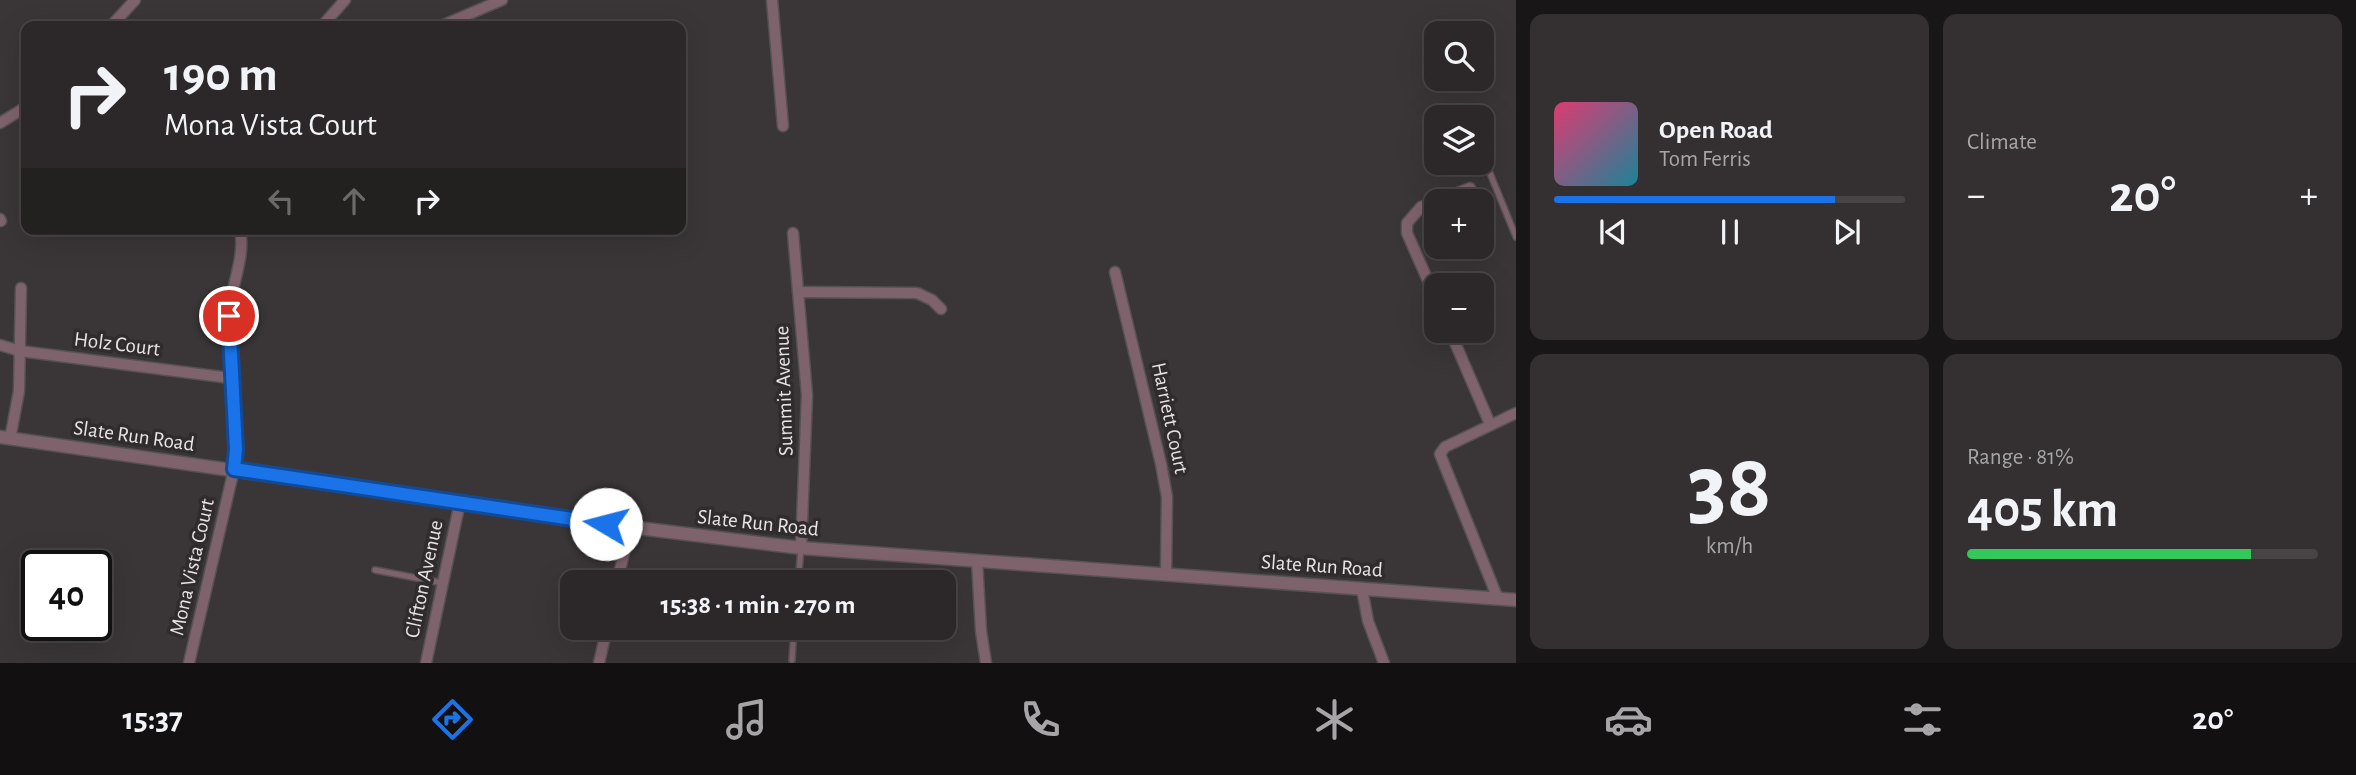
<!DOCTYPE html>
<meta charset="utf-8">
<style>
:root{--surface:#2c2829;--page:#343031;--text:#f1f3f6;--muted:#a6a6a8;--line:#484446;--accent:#1a73e8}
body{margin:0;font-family:"Alegreya Sans",sans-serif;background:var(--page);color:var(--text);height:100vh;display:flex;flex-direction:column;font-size:26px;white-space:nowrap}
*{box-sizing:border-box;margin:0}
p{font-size:23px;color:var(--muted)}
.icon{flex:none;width:38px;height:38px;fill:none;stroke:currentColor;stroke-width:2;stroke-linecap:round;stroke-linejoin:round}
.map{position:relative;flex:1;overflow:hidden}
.sheet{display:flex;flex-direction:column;gap:14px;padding:14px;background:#181617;width:840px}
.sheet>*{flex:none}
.top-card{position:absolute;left:21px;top:21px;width:665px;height:214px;border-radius:14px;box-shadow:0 7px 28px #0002,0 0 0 2px var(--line);background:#2c2829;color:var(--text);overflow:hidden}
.buttons{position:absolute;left:1424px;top:21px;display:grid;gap:14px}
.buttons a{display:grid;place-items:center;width:70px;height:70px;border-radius:14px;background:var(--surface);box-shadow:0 7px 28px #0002,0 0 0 2px var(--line);font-size:35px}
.speed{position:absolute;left:21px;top:550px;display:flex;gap:14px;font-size:35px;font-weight:700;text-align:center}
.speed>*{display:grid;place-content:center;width:91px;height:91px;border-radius:50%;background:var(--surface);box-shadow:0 7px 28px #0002,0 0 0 2px var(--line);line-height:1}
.speed .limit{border:4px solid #111;border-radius:10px;background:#fff;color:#111}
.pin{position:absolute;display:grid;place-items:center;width:60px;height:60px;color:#fff;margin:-30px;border:4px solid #fff;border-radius:50%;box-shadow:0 2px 7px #0007}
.me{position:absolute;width:77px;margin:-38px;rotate:278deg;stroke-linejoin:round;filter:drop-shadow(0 0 5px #0008)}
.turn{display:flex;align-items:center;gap:24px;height:147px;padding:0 28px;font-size:32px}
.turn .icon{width:91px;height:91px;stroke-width:2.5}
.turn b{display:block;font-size:49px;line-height:60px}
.lanes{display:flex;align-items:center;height:66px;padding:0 28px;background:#0003;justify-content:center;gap:35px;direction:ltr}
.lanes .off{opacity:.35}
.big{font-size:52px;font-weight:700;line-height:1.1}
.sheet .widget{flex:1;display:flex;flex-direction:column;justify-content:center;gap:10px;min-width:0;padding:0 24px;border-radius:14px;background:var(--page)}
.sheet .dial{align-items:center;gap:0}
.dial b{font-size:91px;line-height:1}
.song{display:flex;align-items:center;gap:21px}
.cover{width:84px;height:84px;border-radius:10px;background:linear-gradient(135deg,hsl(340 70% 55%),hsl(190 70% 35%))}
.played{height:7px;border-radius:4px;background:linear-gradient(90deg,var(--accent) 80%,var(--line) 80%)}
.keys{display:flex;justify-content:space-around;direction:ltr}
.heat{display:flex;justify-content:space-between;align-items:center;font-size:38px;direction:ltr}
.charge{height:10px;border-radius:5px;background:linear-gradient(90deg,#34c759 81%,var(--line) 0)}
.sheet .tiles{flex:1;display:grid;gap:14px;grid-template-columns:repeat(2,1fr)}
.trip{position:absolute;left:560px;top:570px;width:396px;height:70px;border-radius:14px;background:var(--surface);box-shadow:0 7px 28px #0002,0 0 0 2px var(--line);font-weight:700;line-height:70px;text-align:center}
.tabs{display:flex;height:112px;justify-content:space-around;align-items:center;background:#121010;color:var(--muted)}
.tabs .icon{width:49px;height:49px}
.tabs .current{color:var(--accent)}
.tabs b{font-size:32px;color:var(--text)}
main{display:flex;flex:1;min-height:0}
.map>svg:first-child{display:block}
</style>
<main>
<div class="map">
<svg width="1516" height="663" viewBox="0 0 1516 663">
<rect width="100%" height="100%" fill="#3a3637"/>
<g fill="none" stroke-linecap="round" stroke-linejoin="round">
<g stroke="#565253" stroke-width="8">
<g id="service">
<path d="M1485 161 1516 237"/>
<path d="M375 570 443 583"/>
<path d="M798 583 801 548"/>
<path d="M792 660 794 628"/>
</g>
</g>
<g stroke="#565253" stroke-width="13">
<g id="minor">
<path d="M772 0 783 126"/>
<path d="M111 26 135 0"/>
<path d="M322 26 345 0"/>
<path d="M441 26 502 0"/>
<path d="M0 123 26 107"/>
<path d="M0 219 1 221"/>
<path d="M793 233 807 395 801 548"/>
<path d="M1115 272 1161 464 1167 497 1166 574"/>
<path d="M798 292 917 293 932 300 941 309"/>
<path d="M1437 301 1407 233V223L1421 207 1470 188"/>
<path d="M1450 331 1490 424"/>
<path d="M0 345 20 351 230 378"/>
<path d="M10 439 19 391 21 288"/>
<path d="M977 561 981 631 986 663"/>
<path d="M617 583 630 527"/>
<path d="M1362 589 1368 621 1384 663"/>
<path d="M1498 599 1440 454 1445 447 1516 413"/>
<path d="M189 663 234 469 236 449 229 316C230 287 246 258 240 229"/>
<path d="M426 663 460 502"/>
<path d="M599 663 607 628"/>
</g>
</g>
<g stroke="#565253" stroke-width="15">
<path id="tertiary" d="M0 437 630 527 801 548 1516 600"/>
</g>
<use href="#service" stroke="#7e626c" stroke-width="5"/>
<use href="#minor" stroke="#7e626c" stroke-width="10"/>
<use href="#tertiary" stroke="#7e626c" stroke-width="12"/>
</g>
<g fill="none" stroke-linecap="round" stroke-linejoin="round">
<g stroke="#114b97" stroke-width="18">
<path id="route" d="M229 316 236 449 234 469 606 524"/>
</g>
<use href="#route" stroke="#1a73e8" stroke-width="12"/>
</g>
<g text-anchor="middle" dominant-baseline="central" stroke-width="7" stroke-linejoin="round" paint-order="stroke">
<g font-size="21" fill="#e7e4e5" stroke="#302c2d">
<text transform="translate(117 344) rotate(7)">Holz Court</text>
<text transform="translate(784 391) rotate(-92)">Summit Avenue</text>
<text transform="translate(1170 418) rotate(78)">Harriett Court</text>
<text transform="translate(134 436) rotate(8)">Slate Run Road</text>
<text transform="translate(758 523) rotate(6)">Slate Run Road</text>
<text transform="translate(1322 566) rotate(4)">Slate Run Road</text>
<text transform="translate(192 567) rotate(-77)">Mona Vista Court</text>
<text transform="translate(424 579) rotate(-78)">Clifton Avenue</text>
</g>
</g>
</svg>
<div class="buttons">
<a><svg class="icon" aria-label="search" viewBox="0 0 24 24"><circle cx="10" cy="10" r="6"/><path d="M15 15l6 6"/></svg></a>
<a><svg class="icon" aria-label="layers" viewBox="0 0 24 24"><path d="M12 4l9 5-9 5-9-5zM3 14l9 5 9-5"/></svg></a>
<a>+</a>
<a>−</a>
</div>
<div class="speed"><div class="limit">40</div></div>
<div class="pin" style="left:229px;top:316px;background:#d93025"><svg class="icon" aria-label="arrive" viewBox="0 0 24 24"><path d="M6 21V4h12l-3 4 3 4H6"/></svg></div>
<svg class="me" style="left:606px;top:524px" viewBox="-20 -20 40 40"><circle r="19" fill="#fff"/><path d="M0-13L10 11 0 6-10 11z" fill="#1a73e8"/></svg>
<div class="trip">15:38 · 1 min · 270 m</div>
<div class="top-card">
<div class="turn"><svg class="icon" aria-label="right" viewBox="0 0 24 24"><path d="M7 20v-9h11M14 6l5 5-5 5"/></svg><div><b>190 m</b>Mona Vista Court</div></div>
<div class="lanes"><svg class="icon off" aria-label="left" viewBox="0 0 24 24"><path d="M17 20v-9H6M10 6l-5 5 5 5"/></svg><svg class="icon off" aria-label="ahead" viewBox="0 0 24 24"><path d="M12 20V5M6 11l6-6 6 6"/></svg><svg class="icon" aria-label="right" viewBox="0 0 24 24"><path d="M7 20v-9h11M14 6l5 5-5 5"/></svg></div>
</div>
</div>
<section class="sheet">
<div class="tiles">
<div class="widget">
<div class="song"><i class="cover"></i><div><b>Open Road</b><p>Tom Ferris</p></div></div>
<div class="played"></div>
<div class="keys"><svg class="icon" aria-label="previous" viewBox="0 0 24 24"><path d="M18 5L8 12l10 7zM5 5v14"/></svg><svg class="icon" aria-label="pause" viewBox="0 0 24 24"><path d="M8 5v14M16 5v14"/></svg><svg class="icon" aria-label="next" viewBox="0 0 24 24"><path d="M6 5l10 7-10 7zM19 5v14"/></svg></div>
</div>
<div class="widget"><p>Climate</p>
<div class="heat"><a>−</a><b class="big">20°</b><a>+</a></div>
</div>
<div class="widget dial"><b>38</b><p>km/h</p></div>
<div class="widget"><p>Range · 81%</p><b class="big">405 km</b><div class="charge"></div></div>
</div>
</section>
</main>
<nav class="tabs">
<b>15:37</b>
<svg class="icon current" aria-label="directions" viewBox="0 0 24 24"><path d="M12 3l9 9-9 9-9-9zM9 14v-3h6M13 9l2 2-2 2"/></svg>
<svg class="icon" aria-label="music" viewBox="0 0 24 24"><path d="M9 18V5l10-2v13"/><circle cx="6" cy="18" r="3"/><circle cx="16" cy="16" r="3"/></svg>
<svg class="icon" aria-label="phone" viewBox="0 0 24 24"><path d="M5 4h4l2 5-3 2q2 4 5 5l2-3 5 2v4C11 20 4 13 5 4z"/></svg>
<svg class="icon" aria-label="climate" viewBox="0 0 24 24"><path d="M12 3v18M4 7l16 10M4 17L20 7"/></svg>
<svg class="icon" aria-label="car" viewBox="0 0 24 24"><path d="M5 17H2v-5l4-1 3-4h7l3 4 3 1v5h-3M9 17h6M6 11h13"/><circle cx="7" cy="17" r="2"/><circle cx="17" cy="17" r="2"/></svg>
<svg class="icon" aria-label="filters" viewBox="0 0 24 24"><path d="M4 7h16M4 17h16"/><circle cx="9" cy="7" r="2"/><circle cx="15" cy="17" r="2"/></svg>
<b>20°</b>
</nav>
